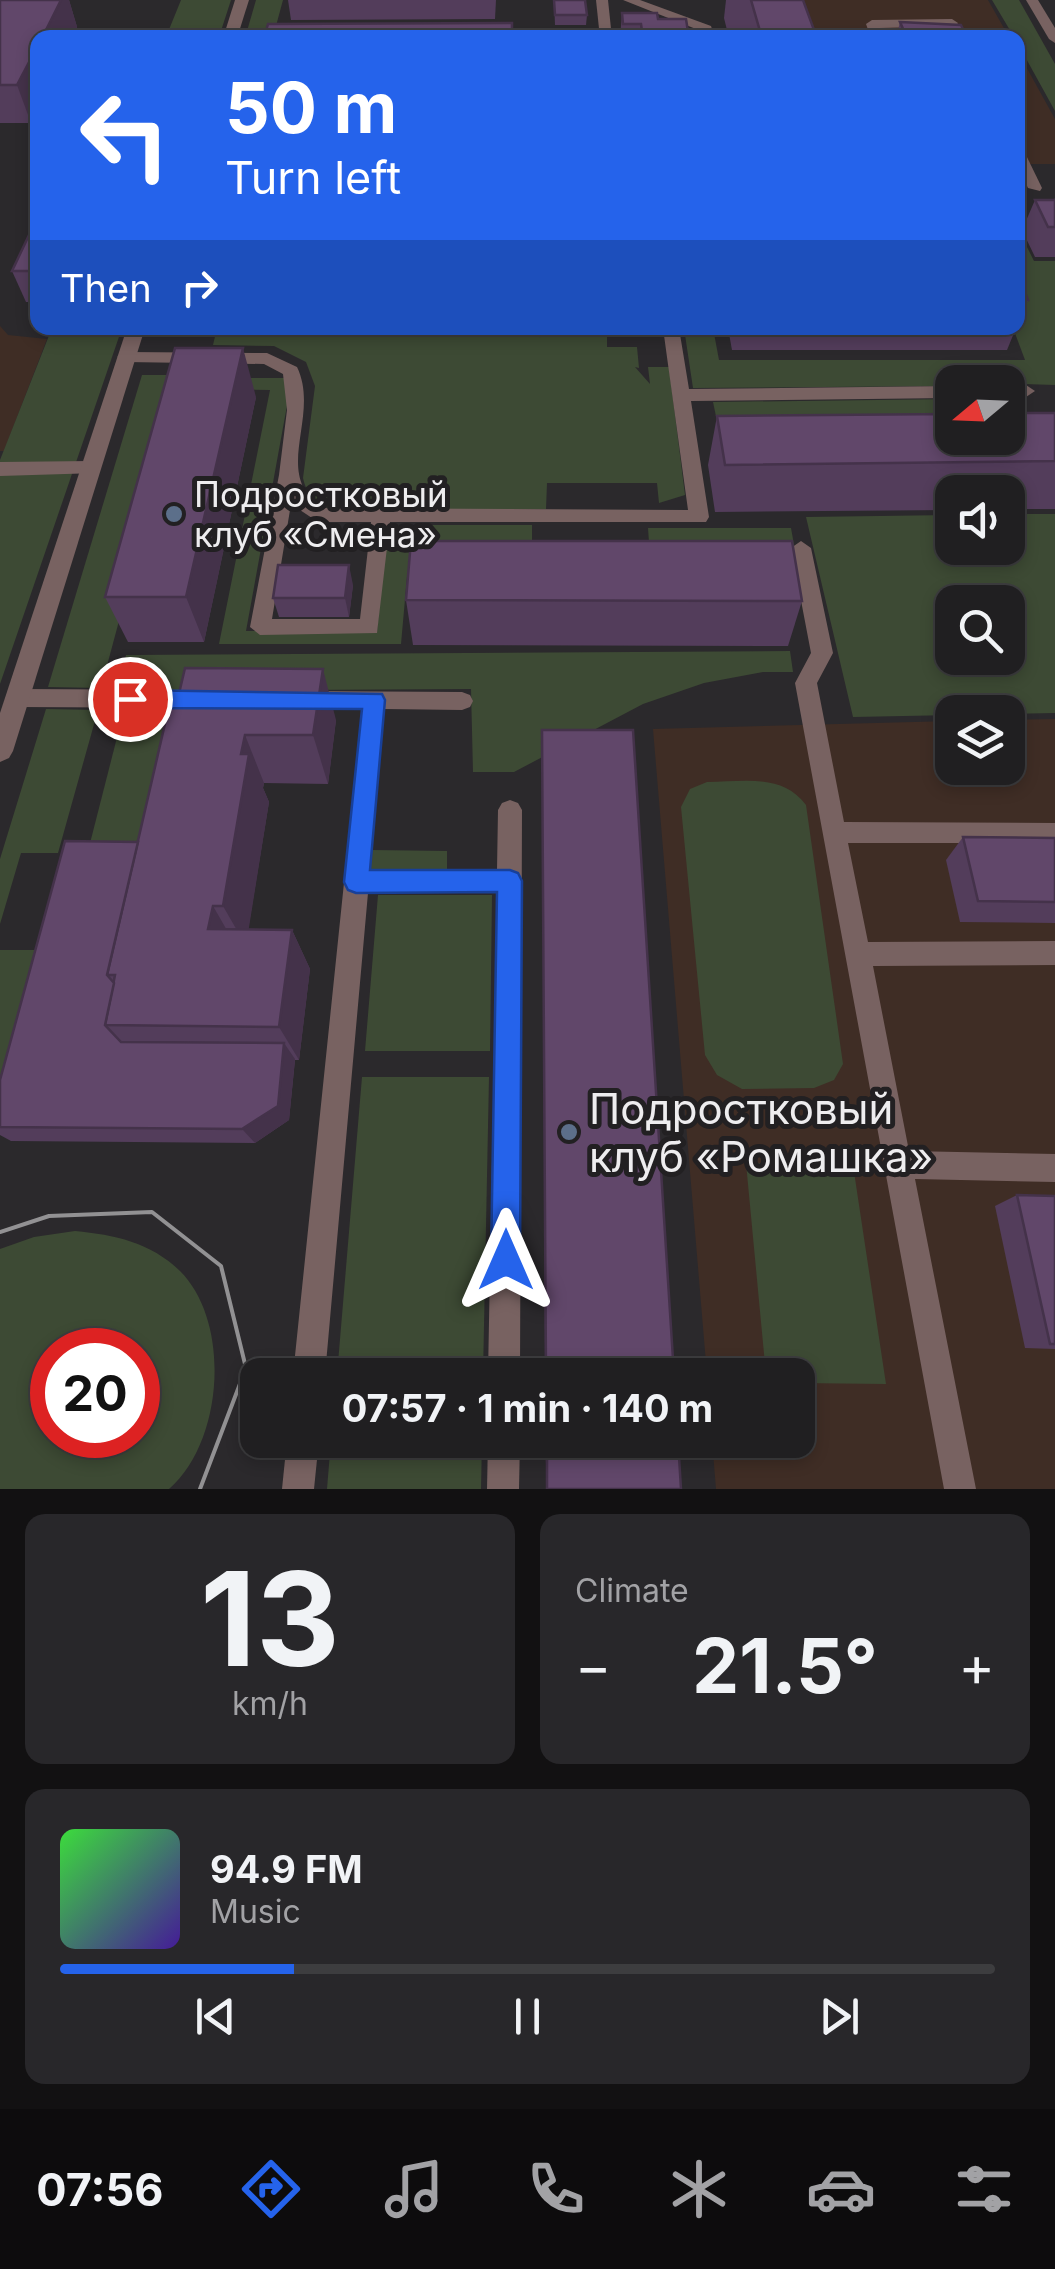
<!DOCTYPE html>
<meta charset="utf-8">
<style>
:root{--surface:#201f21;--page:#28272a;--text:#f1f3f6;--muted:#a2a2a5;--line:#3d3d3f;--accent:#2563eb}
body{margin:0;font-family:Inter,sans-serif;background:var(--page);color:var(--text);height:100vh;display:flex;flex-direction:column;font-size:38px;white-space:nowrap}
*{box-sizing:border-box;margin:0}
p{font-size:32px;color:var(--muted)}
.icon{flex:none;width:55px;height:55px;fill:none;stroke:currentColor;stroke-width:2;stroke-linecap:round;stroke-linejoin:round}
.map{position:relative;height:1489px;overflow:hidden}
.side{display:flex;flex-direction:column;gap:25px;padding:25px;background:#121112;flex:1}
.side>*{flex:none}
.top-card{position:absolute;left:30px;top:30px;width:995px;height:305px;border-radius:20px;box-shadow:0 5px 15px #0003,0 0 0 2px var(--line);background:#2563eb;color:#fff;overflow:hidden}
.needle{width:65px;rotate:251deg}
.tools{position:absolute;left:935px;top:365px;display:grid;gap:20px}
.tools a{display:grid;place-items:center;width:90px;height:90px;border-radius:20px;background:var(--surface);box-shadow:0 5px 15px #0003,0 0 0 2px var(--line);font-size:50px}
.speed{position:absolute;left:30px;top:1328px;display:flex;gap:20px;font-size:50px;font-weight:700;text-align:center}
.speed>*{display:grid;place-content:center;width:130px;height:130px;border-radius:50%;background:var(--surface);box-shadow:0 5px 15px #0003,0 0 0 2px var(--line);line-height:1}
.speed .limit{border:15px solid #d22;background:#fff;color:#111}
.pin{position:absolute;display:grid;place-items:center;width:85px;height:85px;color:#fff;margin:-42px;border:5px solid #fff;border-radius:50%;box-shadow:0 2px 10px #0007}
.me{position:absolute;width:110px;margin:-55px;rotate:0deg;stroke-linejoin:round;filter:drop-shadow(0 0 8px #0008)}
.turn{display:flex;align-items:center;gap:35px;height:210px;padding:0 30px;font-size:45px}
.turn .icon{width:130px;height:130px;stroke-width:2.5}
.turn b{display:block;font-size:70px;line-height:85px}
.then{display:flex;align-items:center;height:95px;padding:0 30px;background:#0003;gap:20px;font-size:38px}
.big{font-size:75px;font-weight:700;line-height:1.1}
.side .card{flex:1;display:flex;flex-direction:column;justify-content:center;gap:15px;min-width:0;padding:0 35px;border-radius:20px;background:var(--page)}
.side .dial{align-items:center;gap:0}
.dial b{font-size:130px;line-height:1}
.song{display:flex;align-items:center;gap:30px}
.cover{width:120px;height:120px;border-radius:15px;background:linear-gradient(135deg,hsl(120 70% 55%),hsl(260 70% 35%))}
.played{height:10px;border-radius:5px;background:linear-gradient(90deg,var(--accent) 25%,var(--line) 25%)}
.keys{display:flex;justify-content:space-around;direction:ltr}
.heat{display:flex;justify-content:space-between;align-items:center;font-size:55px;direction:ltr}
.side .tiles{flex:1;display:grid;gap:25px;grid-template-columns:1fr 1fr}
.card:last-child{grid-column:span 2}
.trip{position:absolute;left:240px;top:1358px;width:575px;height:100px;border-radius:20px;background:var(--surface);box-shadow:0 5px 15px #0003,0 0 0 2px var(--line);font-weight:700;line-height:100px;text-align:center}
.menu{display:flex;height:160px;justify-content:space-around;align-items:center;background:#0d0c0d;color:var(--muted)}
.menu .icon{width:70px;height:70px}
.menu .selected{color:var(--accent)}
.menu b{font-size:45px;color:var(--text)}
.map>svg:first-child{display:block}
</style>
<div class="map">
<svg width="1055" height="1489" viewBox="0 0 1055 1489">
<rect width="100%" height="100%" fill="#2b292c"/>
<g fill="#3f2d25">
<path d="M793 0H988L1009 37H806Z"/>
<path d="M1018 52 1055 119V164H1018Z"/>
<path d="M0 326 8 335 47 339 4 451H0Z"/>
<path d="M1055 719V1489H716L712 1440H798V1375H707L653 729 952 721V768H1008V720Z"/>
</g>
<g fill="#3d4a34" fill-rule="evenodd">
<path d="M181 0H231L219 37H166Z"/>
<path d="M256 0H283L273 37 245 38Z"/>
<path d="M992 0H1019L1055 64V111L1018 44V38L1014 37Z"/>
<path d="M1018 243H1025L1034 261H1055V385L952 382V386L693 388 684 328H713L719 360H1025L1013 328H1018Z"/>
<path d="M52 328H122L0 684V460Z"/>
<path d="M217 328H539L540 338 541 328H658L659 335 607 336V347H637L639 368 635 367 650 384 648 367H669L685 495 659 503 657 483H547L546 509 336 511C318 505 307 497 303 478L315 386 306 362 274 346 213 345Z"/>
<path d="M142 375H185L101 688 48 687Z"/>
<path d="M195 378H292L246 631H377L388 525H532V557H650L648 528H791L800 578 407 577 401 644H219L270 390 192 389Z"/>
<path d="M952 399V435L717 421 713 402Z"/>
<path d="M1008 514H1055V713L853 717 806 517 952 515V548H1008ZM952 602H1008V658H952Z"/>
<path d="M790 651 793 672H763L704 683 643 704 514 772H473L471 689 117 691 126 655Z"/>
<path d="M46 709 98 710 58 853H21L0 924V859Z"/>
<path d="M124 710 196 711 165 856 87 855Z"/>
<path d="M707 782C743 782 782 773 806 805L843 1064 834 1080 814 1088 742 1089 717 1075 705 1055 681 807 690 789Z"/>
<path d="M372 850 447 851V871H370Z"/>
<path d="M378 895H492L490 1051H365Z"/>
<path d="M0 950H39L0 1083Z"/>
<path d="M362 1077H489L483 1375H337Z"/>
<path d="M746 1163 853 1165 886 1384 798 1383V1375H766Z"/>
<path d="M75 1231C115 1235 150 1242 180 1271 232 1323 223 1443 169 1489H0V1249L34 1237ZM52 1350H138V1435H52Z"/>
<path d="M331 1440H482L481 1489H327Z"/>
</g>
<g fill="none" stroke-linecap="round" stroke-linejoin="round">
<g fill="#786261" fill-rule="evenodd">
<path d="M596 0H608L612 38H600Z"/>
<path d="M623 0H640L711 26 715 38H702L701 31Z"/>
<path d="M1026 0H1038L1055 28V43L1049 39Z"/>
<path d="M952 19 958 23 956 26 880 28 884 38H871L866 24 872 20Z"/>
<path d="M1018 149 1025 153 1042 188 1040 191 1028 188 1018 167Z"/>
<path d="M663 328H679L689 389 952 386V398L691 401 709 517 706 522H390L377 633 260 635 250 627 279 475 287 410 283 374 264 364 126 362 117 357 126 352 267 353 297 367C321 417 271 473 322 508L688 510ZM291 504 318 522H371L360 619H272Z"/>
<path d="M1008 385H1026L1035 391 1026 397H1008Z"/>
<path d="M91 461 98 463V473L0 476V462Z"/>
<path d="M801 541 811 548 833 653 817 683 844 822 1055 823V843H848L868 942 1055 941V965L873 966 909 1151 1055 1154V1182L915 1179 976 1489H944L795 683 811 653 791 548Z"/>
<path d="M18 689 208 690 216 693 219 699 216 705 208 708 18 707 10 704 7 698 10 692Z"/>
<path d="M300 691 462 692 470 695 473 701 470 707 462 710 384 709 370 871 497 870 498 810 502 803 510 800 518 803 522 810 520 1375H488L497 892 368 893 325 1375H293L362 709H300L292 706 289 700 292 694Z"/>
<path d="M287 1440H319L314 1489H282Z"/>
<path d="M488 1440H520L519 1489H487Z"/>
</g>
<g fill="#786261" fill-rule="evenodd">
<path d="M235 0H249L237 38H223Z"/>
<path d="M127 328H145L13 751 9 758 0 762V713Z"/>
</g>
<path stroke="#929193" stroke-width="4" d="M0 1232 49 1216 152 1212 221 1266 246 1368 200 1489"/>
</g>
<g fill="#533d5b">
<path d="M0 0H69L77 27 31 123H0Z"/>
<path d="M288 0H496L495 19 291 20Z"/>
<path d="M554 0 587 15 586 25H555Z"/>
<path d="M726 0H803L817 38H729L724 18Z"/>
<path d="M622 13 658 19 689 38H620Z"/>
<path d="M900 22 967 38H896Z"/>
<path d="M1018 168 1025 184 1018 204Z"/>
<path d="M1055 198V257H1035L1022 230 1035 200H1054Z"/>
<path d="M38 216V302H26L12 271Z"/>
<path d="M1018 274 1028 300 1018 325Z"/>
<path d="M728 328H1016L1007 350H732Z"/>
<path d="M256 397 204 642H128L105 597Z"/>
<path d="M1055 413V509H1008V492H952V510L715 512 708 465 717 416Z"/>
<path d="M353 585 349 617H279L273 598Z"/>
<path d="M406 600 802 601 788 646 413 645Z"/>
<path d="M170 702 336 720 328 784 264 783 263 788 269 802 248 930H292L310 969 299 1060H295L289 1120 255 1143 11 1141 0 1135V1080L138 842Z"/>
<path d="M542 730 674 1375H545Z"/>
<path d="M963 837 1055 838V923L960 922 946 860Z"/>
<path d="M1017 1195 1055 1196V1349L1025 1348 995 1206Z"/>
<path d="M545 1440H678L547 1489Z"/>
</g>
<g fill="#44324a">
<path d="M61 0H69L77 27 72 38H42Z"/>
<path d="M38 45V109L31 123 17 85Z"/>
<path d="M38 262V281L33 271Z"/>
<path d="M243 348 256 397 204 642 186 597Z"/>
<path d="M349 565 353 585 349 617 345 598Z"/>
<path d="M323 669 336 720 328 784 313 735Z"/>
<path d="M245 735 264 783 263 788 269 802 246 946 223 906 241 754Z"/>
<path d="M213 906 236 946 208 929Z"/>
<path d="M292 930 310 969 299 1060 279 1027Z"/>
<path d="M284 1043 295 1059 289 1120 255 1143 242 1129Z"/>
</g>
<g fill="#61476a" stroke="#44324a" stroke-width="2.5">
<path d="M0 0H61L42 38H38V45L17 85H0Z"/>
<path d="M554 0H585L587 15H555Z"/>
<path d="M751 0H803L817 38H762Z"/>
<path d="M622 13H657L658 19H686L689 38H643L641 24H623Z"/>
<path d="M900 22 961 25 967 38H919L916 31H904Z"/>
<path d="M512 23V38H264L268 24Z"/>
<path d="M1018 168 1025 184H1018Z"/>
<path d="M1035 200H1055V227H1048Z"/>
<path d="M38 216V262L33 271H12Z"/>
<path d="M1018 274 1028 300H1018Z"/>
<path d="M175 348H243L186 597H105Z"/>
<path d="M1008 413H1055V461L725 465 717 416 952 414V438H1008Z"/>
<path d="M411 541H792L802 601 406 600Z"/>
<path d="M278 565H349L345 598H273Z"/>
<path d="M185 668 323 669 313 735H245L241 754H249L223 906H213L208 929 292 930 279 1027 105 1025 115 975H107L170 702H177Z"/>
<path d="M542 730H633L674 1375H546Z"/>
<path d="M963 837 1055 838V902L978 901Z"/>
<path d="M65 841 138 842 107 975 114 983 105 1025 121 1042 284 1043 278 1106 242 1129 0 1127V1080Z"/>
<path d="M1017 1195 1055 1196V1344H1050Z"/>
<path d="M547 1440H678L681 1489H547Z"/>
</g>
<path fill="#2563eb" stroke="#184099" stroke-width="2.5" d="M130 690 382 694 385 700 370 870H510L518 873 522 881 520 1260 516 1271 506 1275 495 1271 491 1260 497 892 356 893 348 890 344 882 362 709 130 708 118 699Z"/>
<g fill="#5c6f8a" stroke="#222022" stroke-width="4">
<circle cx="174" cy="514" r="10"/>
<circle cx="569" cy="1132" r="10"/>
</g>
<g text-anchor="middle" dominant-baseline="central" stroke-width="10" stroke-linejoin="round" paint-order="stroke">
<g font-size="35" fill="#eeedef" stroke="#222022" text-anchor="start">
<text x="194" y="494">Подростковый<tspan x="194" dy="40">клуб «Смена»</tspan></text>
</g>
<g font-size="42" fill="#eeedef" stroke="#222022" text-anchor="start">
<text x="589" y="1108">Подростковый<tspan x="589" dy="48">клуб «Ромашка»</tspan></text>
</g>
</g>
</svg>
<div class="tools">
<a><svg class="needle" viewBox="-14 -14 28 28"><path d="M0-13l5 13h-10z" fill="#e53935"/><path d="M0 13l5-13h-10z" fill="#a2a2a5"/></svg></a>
<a><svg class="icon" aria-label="sound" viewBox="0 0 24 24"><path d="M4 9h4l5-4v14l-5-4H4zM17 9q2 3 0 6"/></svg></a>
<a><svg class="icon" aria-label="search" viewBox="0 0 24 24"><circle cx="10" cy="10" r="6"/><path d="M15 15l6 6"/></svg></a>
<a><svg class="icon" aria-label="layers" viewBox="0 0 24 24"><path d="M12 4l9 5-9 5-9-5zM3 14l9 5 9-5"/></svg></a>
</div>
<div class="speed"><div class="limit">20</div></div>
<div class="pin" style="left:130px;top:699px;background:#d93025"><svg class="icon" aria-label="arrive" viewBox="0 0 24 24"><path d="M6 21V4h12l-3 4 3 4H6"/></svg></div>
<svg class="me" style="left:506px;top:1260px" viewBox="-20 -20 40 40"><path d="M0-17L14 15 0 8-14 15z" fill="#2563eb" stroke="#fff" stroke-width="4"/></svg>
<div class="trip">07:57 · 1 min · 140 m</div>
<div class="top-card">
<div class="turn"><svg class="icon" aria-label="left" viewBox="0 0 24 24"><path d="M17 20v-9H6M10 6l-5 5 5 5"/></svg><div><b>50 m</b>Turn left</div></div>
<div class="then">Then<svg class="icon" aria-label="right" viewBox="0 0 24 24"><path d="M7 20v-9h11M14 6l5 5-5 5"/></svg></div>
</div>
</div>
<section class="side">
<div class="tiles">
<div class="card dial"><b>13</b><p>km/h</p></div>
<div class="card"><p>Climate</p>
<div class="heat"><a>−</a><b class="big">21.5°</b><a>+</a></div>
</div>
<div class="card">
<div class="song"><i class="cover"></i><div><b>94.9 FM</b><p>Music</p></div></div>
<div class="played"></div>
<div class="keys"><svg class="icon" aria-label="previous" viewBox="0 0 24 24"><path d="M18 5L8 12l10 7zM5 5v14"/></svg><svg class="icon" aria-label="pause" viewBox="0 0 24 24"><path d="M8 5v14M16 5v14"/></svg><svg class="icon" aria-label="next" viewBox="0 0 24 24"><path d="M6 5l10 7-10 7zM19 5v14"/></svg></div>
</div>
</div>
</section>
<nav class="menu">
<b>07:56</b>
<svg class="icon selected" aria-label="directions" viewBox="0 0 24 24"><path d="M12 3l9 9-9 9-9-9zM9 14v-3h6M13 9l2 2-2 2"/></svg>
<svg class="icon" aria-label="music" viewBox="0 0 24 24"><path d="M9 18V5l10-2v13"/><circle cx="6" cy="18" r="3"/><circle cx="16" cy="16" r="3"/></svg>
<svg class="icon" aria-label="phone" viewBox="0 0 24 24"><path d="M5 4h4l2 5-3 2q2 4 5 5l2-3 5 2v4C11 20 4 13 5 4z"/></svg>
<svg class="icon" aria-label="climate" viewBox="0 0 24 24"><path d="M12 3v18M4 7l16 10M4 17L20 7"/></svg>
<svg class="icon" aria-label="car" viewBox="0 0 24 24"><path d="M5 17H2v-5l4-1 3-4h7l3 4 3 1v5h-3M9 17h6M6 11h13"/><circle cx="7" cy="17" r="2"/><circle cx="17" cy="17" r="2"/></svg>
<svg class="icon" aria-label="filters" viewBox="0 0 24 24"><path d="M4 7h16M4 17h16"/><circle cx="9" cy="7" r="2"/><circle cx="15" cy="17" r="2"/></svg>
</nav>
